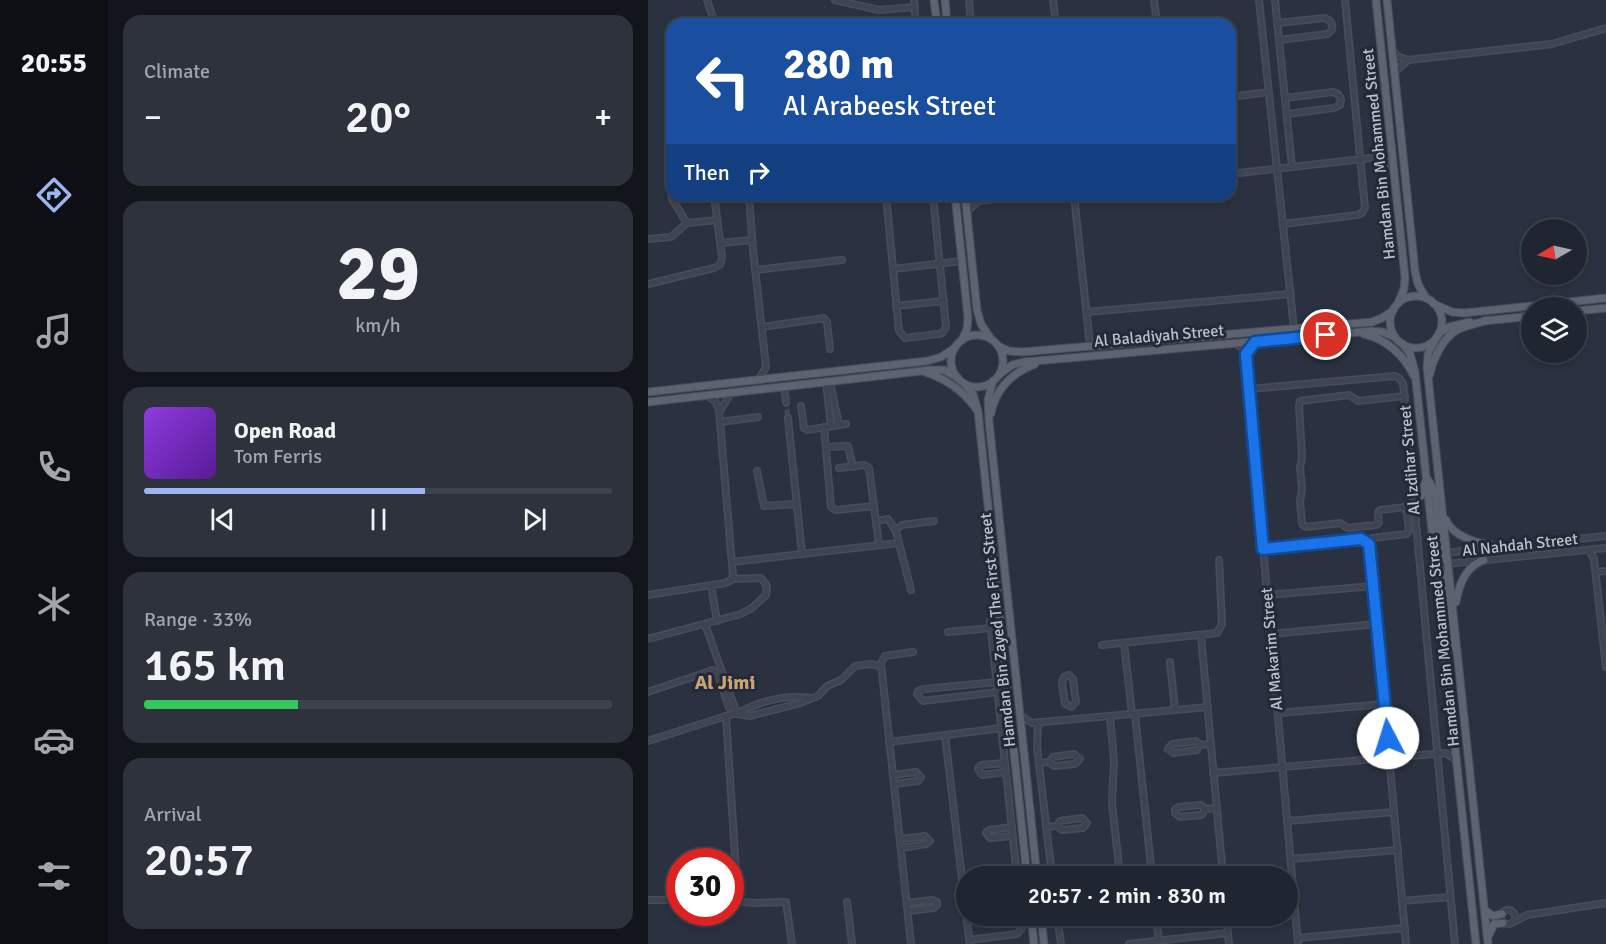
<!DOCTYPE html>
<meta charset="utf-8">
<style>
:root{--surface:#202631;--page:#2d323d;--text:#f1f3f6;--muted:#a2a5ab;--line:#3d434d;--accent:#9db5ee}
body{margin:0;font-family:Signika,sans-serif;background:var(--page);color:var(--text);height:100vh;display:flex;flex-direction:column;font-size:22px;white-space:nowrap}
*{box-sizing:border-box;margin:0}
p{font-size:20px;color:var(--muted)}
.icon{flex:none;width:33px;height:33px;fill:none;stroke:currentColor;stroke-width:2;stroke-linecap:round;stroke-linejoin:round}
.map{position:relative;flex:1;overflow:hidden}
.details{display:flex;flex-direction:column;gap:15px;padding:15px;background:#12151b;width:540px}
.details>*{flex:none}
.hud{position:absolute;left:18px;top:18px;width:570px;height:183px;border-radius:18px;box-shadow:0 3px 9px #0003,0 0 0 2px var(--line);background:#1a4fa0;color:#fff;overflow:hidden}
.needle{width:39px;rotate:261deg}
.fabs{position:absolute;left:873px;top:219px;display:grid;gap:12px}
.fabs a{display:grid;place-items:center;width:66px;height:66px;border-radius:50%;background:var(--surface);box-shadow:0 3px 9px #0003,0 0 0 2px var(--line);font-size:30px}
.speed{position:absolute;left:18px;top:848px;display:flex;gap:12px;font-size:30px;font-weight:700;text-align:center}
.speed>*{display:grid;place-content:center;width:78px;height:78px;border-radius:50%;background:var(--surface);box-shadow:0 3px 9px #0003,0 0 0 2px var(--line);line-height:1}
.speed .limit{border:9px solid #d22;background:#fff;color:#111}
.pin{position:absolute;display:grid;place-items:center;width:51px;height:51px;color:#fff;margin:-26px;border:3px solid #fff;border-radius:50%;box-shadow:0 2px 6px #0007}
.me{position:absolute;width:66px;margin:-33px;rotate:355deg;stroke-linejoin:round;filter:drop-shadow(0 0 4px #0008)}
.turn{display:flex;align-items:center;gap:21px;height:126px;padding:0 18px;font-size:27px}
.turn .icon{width:78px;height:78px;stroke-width:2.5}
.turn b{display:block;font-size:42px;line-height:51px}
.then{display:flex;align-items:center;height:57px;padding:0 18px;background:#0003;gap:12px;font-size:22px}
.big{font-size:45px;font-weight:600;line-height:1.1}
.details .widget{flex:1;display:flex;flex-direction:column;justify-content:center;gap:9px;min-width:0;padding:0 21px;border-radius:18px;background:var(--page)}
.details .dial{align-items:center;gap:0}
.dial b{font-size:78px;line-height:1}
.song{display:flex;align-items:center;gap:18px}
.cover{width:72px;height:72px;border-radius:9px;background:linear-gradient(135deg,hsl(270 70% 55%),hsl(270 70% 35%))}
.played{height:6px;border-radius:3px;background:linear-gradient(90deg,var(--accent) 60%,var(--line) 60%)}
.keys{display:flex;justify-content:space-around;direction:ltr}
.heat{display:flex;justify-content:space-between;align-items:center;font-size:33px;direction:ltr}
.charge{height:9px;border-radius:4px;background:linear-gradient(90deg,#34c759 33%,var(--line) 0)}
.trip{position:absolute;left:308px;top:866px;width:342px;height:60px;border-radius:30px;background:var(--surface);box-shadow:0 3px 9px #0003,0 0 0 2px var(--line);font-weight:600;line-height:60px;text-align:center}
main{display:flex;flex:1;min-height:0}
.menu{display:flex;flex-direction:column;width:108px;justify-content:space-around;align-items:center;background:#0d0f14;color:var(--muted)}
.menu .icon{width:42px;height:42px}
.menu .selected{color:var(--accent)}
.menu b{font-size:27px;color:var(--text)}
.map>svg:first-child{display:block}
</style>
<main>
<nav class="menu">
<b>20:55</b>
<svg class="icon selected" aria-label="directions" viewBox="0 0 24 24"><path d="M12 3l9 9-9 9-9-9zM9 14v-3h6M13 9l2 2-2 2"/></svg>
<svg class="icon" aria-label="music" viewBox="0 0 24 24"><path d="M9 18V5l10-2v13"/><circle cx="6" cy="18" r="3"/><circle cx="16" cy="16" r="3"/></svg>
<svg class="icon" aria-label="phone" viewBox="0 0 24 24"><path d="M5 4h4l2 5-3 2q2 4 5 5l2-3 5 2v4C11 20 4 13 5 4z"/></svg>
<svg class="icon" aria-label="climate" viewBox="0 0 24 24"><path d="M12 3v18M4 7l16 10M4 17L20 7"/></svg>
<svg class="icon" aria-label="car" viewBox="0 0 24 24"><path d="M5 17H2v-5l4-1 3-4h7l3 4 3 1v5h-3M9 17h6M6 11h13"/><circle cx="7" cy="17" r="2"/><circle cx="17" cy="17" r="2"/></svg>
<svg class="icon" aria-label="filters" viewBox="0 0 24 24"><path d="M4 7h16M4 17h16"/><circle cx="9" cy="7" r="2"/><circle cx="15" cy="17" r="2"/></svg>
</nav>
<section class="details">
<div class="widget"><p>Climate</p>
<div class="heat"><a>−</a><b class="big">20°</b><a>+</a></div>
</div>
<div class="widget dial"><b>29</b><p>km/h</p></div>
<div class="widget">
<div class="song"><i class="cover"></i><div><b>Open Road</b><p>Tom Ferris</p></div></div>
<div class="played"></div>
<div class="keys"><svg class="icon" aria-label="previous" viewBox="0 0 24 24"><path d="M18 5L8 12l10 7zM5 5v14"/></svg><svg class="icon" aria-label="pause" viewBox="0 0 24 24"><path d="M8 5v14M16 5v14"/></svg><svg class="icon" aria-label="next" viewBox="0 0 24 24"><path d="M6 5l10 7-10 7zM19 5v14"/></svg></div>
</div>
<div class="widget"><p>Range · 33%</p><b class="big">165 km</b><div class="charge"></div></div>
<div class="widget"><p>Arrival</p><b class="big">20:57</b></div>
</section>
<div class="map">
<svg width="958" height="944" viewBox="0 0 958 944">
<rect width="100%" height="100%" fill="#2a3241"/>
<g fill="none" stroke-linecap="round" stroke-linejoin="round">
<path stroke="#404756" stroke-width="5" stroke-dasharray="5 2.5" stroke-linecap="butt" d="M138 402 140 418"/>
<g stroke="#484d5b" stroke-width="8">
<g id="minor">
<path d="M59 0 67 24"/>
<path d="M187 0 231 10 267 7"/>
<path d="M266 0 268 24"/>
<path d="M321 0 323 24"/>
<path d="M405 0 408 24"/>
<path d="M506 0 509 24"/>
<path d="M611 0 646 329"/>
<path d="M627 0 644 167"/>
<path d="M629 23 677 18 682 21C686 26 685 31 679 34L631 40"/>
<path d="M744 50 751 57 760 60 904 44 958 28"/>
<path d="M747 72 760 60"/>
<path d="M582 97 621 92"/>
<path d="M637 98 685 92 690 94 693 99 692 105 686 108 639 114"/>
<path d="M20 155 24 199 39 223"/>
<path d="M582 174 732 157 745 166"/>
<path d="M101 195 105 250 118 367 111 379"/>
<path d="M238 195 251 331 257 338 290 334 294 333 298 327 285 195"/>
<path d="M321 195 330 201"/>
<path d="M426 195 442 346"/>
<path d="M102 198 134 195"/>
<path d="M319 212 330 201 383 195"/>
<path d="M635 224 709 215 714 213 717 208 697 0"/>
<path d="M1 239 23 237 39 223 69 220"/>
<path d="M72 243 104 240"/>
<path d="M245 269 314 261"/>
<path d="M107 270 194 260"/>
<path d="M0 284 66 268 72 265 74 258 67 202"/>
<path d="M248 306 296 301"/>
<path d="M439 312 643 294"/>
<path d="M114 327 176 318 179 322 182 349"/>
<path d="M588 344 595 348 598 354 650 944"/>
<path d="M178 382 183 426"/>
<path d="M182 382 191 425"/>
<path d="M136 387 138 402"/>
<path d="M601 389 747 376 751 378 755 383 807 944"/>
<path d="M757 396 710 401 701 395 652 401 651 406 654 457 652 468 654 489 652 501 654 524 658 527 692 523 699 528 728 525 731 523 730 513 732 510 766 506"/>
<path d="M153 406 156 428 159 430 198 424"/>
<path d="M72 411 83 393"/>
<path d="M140 418 154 554"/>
<path d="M72 422 110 417"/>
<path d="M176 427 183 507 188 510 226 506"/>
<path d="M178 447 200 446 205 467"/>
<path d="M191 468 216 465 221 468 231 545"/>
<path d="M109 471 116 506 149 504"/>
<path d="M228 521 240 519 248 531 263 590"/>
<path d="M247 530 254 525 286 521"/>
<path d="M719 542 724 538 759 534 761 530 758 507"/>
<path d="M615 548 713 539 719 542 722 546 758 944"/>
<path d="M941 550 946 559 958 667"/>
<path d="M796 553 958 536"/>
<path d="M84 562 251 543"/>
<path d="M788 565 958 548"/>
<path d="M948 572 958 571"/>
<path d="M63 585 69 621"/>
<path d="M0 595 77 583 82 581 85 576 71 410 67 401 60 396"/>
<path d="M619 595 726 586"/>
<path d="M342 621 369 876"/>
<path d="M57 624 89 714"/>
<path d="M300 632 343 628"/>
<path d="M623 634 729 624"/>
<path d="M553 636 575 876"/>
<path d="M0 639 93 614 104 608 118 595 119 586 113 578 84 579"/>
<path d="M476 643 484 714"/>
<path d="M454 645 569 633 574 624 571 560"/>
<path d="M522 662 527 710"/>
<path d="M421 675 425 679 428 702 423 707 417 704 414 682 416 677Z"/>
<path d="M349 682 276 689 270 691 269 694 275 701 350 692"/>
<path d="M0 692 65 670 70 674 81 708"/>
<path d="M630 713 737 704"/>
<path d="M89 714 102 716 149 704 170 696 179 686 193 680 207 666 222 664 233 666"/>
<path d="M487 714 504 876"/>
<path d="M372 715 384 723 560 707"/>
<path d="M78 716 90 902"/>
<path d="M462 716 466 761 464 803 472 876"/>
<path d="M390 722 389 747 404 876"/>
<path d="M297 735 318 913"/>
<path d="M0 741 78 716C89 714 96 710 105 706 124 698 143 695 163 698"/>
<path d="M241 742 354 728"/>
<path d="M552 745 549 750 525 753 520 749 524 744 548 741 552 745 563 744"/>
<path d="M357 763 333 765 330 769 334 775 358 772"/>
<path d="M391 763 401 762 405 757 426 754 432 759 427 764 406 766 401 762"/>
<path d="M565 773 798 753 809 761"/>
<path d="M245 775 268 772 273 777 270 781 246 784"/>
<path d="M557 809 553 805 531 807 527 809V813L532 817 554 815 557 809 569 808"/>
<path d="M640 821 746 812"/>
<path d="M364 827 341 830 338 833 342 838 365 836"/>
<path d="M398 827 409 826 412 821 434 818 439 823 435 828 414 830 409 826"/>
<path d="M252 839 277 836 282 841 278 844 253 848"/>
<path d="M643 859 750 850"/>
<path d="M534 876 538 871 558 869 562 873 574 871"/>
<path d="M0 900H32"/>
<path d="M82 901 108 903 138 902 144 944"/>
<path d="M754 901 802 897"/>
<path d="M199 902 204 944"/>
<path d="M259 903 284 900 289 902V905L286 908 260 911"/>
<circle cx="860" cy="917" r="7"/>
<path d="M318 915 322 944"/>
<path d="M409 915 413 944"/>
<path d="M508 915 511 941"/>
<path d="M578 915 581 944"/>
<path d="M866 922 879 915 958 903"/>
<path d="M650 938 757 928"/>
<path d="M321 940 369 934 374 928 373 915"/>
<path d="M263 944 233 663 237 656 265 652"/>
<path d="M481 944 580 933"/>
</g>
</g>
<g stroke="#484d5b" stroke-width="9">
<g id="major">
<path d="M286 0 289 24"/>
<path d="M297 0 299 24"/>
<path d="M728 0 757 277 756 289 750 303"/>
<path d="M739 0 767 271 770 284 778 298"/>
<path d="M307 195 320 318 319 329 314 340"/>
<path d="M317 195 329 310 333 324 341 336"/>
<circle cx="768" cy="322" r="26"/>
<path d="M786 304 804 312 816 313 958 298"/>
<path d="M928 311 958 308"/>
<path d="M836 321 884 316"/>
<path d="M791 333 801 327 822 322"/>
<path d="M716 334C738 339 756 355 766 376"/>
<circle cx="329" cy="361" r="26"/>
<path d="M788 338 780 354 779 367 840 944"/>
<path d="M755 344 762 354 767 372 828 944"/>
<path d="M350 346 361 351 374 352 724 322 734 318 745 311"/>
<path d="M277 372C298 379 316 391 328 409"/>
<path d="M352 374 364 365 376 362 724 331 735 332 747 337"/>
<path d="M782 374C785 358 796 336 811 329 820 325 830 323 840 320"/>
<path d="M345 381 340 400 341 421 389 876"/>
<path d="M317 384 325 394 330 411 379 876"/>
<path d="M0 392 279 361 293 357 307 348"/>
<path d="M0 402 283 370H296L310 378"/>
<path d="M343 413C348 388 364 373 387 364"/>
<path d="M780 480C797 503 781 541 800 563"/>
<path d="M765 501 774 495 777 483"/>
<path d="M798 520C805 537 831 544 849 546"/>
<path d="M788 573 792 570 795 574 803 636 808 649"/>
<path d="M808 602C811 584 818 566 836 560"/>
<path d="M837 910 845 916 854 914"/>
<path d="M383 915 386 944"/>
<path d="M393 915 396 944"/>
<path d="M841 935 846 924 855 923"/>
</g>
</g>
<use href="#minor" stroke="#3e4451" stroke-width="5"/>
<use href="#major" stroke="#5d6371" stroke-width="7"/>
</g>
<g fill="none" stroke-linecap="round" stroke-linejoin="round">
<g stroke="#114b97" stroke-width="15">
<path id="route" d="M678 335 607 342 598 354 615 549 713 539 721 544 740 738"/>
</g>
<use href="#route" stroke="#1a73e8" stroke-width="10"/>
</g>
<g text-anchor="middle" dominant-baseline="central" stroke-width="6" stroke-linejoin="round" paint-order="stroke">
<g font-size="16" fill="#bcc0cb" stroke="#232937">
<text transform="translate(731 154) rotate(-96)">Hamdan Bin Mohammed Street</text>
<text transform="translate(511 336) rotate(-5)">Al Baladiyah Street</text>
<text transform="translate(762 460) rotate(-95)">Al Izdihar Street</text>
<text transform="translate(872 545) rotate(-6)">Al Nahdah Street</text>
<text transform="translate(350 630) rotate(-96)">Hamdan Bin Zayed The First Street</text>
<text transform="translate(795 641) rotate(-96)">Hamdan Bin Mohammed Street</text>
<text transform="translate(624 649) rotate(-95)">Al Makarim Street</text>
</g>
<g font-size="20" font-weight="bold" fill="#cca375" stroke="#232937">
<text x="77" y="682">Al Jimi</text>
</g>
</g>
</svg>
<div class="fabs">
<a><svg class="needle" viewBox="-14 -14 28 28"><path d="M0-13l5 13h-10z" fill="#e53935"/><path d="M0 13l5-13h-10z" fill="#a2a5ab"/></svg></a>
<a><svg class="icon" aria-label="layers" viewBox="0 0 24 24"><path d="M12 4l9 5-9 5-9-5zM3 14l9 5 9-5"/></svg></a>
</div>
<div class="speed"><div class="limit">30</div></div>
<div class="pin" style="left:678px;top:335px;background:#d93025"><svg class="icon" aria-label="arrive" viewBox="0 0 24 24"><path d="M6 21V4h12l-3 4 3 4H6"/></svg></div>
<svg class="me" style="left:740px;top:738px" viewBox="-20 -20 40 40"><circle r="19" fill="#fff"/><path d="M0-13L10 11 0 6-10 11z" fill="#1a73e8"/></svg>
<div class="trip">20:57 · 2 min · 830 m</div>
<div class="hud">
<div class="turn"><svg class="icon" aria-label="left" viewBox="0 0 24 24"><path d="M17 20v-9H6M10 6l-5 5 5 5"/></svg><div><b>280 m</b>Al Arabeesk Street</div></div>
<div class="then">Then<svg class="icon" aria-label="right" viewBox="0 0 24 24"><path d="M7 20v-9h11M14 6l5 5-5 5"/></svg></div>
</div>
</div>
</main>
